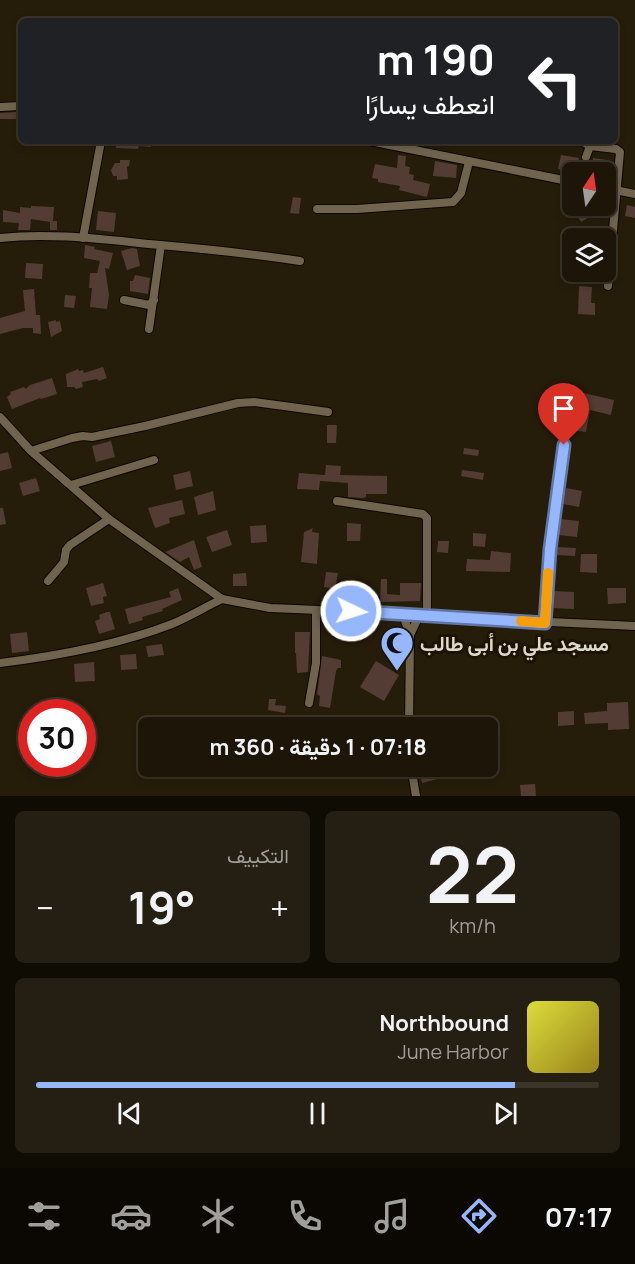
<!DOCTYPE html>
<html lang="ar">
<meta charset="utf-8">
<style>
:root{--surface:#1c1508;--page:#251e12;--text:#f1f3f6;--muted:#a09f9c;--line:#3a3429;--accent:#96b6fd}
body{margin:0;font-family:Manrope,Vazirmatn,sans-serif;background:var(--page);color:var(--text);direction:rtl;height:100vh;display:flex;flex-direction:column;font-size:22px;white-space:nowrap}
*{box-sizing:border-box;margin:0}
p{font-size:20px;color:var(--muted)}
.icon{flex:none;width:33px;height:33px;fill:none;stroke:currentColor;stroke-width:2;stroke-linecap:round;stroke-linejoin:round}
.map{position:relative;height:796px;overflow:hidden;direction:ltr}
.side{display:flex;flex-direction:column;gap:15px;padding:15px;background:#0f0c04;flex:1}
.side>*{flex:none}
.banner{position:absolute;left:18px;top:18px;width:600px;height:126px;border-radius:9px;box-shadow:0 3px 9px #0003,0 0 0 2px var(--line);direction:rtl;background:#202124;color:#fff;overflow:hidden}
.needle{width:39px;rotate:13deg}
.buttons{position:absolute;left:562px;top:162px;display:grid;gap:12px}
.buttons a{display:grid;place-items:center;width:54px;height:54px;border-radius:9px;background:var(--surface);box-shadow:0 3px 9px #0003,0 0 0 2px var(--line);font-size:30px}
.speed{position:absolute;left:18px;top:699px;display:flex;gap:12px;font-size:30px;font-weight:700;text-align:center}
.speed>*{display:grid;place-content:center;width:78px;height:78px;border-radius:50%;background:var(--surface);box-shadow:0 3px 9px #0003,0 0 0 2px var(--line);line-height:1}
.speed .limit{border:9px solid #d22;background:#fff;color:#111}
.pin{position:absolute;display:grid;place-items:center;width:51px;height:51px;color:#fff;margin:-62px -26px;border-radius:50% 50% 50% 0;rotate:-45deg;box-shadow:0 0 6px #0007}
.pin .icon{rotate:45deg}
.me{position:absolute;width:66px;margin:-33px;rotate:94deg;stroke-linejoin:round;filter:drop-shadow(0 0 4px #0008)}
.turn{display:flex;align-items:center;gap:21px;height:126px;padding:0 24px;font-size:27px}
.turn .icon{width:78px;height:78px;stroke-width:2.5}
.turn b{display:block;font-size:42px;line-height:51px}
.big{font-size:45px;font-weight:700;line-height:1.1}
.side .widget{flex:1;display:flex;flex-direction:column;justify-content:center;gap:9px;min-width:0;padding:0 21px;border-radius:9px;background:var(--page)}
.side .dial{align-items:center;gap:0}
.dial b{font-size:78px;line-height:1}
.song{display:flex;align-items:center;gap:18px}
.cover{width:72px;height:72px;border-radius:9px;background:linear-gradient(135deg,hsl(60 70% 55%),hsl(50 70% 35%))}
.played{height:6px;border-radius:3px;background:linear-gradient(90deg,var(--accent) 85%,var(--line) 85%)}
.keys{display:flex;justify-content:space-around;direction:ltr}
.heat{display:flex;justify-content:space-between;align-items:center;font-size:33px;direction:ltr}
.side .tiles{flex:1;display:grid;gap:15px;grid-template-columns:1fr 1fr}
.widget:last-child{grid-column:span 2}
.trip{position:absolute;left:138px;top:717px;width:360px;height:60px;border-radius:9px;background:var(--surface);box-shadow:0 3px 9px #0003,0 0 0 2px var(--line);font-weight:700;line-height:60px;text-align:center;direction:rtl}
.dock{display:flex;height:96px;justify-content:space-around;align-items:center;background:#0b0803;color:var(--muted)}
.dock .icon{width:42px;height:42px}
.dock .on{color:var(--accent)}
.dock b{font-size:27px;color:var(--text)}
.map>svg:first-child{display:block}
</style>
<div class="map">
<svg width="635" height="796" viewBox="0 0 635 796">
<rect width="100%" height="100%" fill="#261c0a"/>
<g fill="#523c33">
<path d="M17 112V119H0V113Z"/>
<path d="M116 141H152L151 147 139 146 138 149 116 148Z"/>
<path d="M398 155 406 156 405 166 410 167 409 174 414 175 413 180 430 184 427 197 399 190 400 186 378 182V179L372 178 375 164 397 168Z"/>
<path d="M561 155 579 158 576 172 558 169Z"/>
<path d="M593 158 607 160 605 172H592Z"/>
<path d="M120 160H130L129 166 127 167 128 179 117 180V176H113L111 170 115 163H120Z"/>
<path d="M435 161 457 165 456 178 433 176Z"/>
<path d="M293 197 301 198 299 214 290 213Z"/>
<path d="M627 205 635 207V218L625 216Z"/>
<path d="M31 206 54 207 53 221H57V230H50V222L31 219 30 230H18L19 223 3 222V210L20 213V207L31 208Z"/>
<path d="M586 206H590V208L595 209 593 215 581 222 575 212Z"/>
<path d="M98 211 116 213 114 232 96 230Z"/>
<path d="M85 245 95 247 94 249 113 253 109 269 105 268 109 295 107 309 90 307 92 288H89L90 273H97L100 261 84 258Z"/>
<path d="M132 248 137 249 140 266 127 270 121 251Z"/>
<path d="M26 263 43 264 42 279 25 278Z"/>
<path d="M135 275 150 278 148 294 130 291V281H133Z"/>
<path d="M579 286 592 287 591 303H595V315L578 314Z"/>
<path d="M34 289 36 315H40L41 334 33 333V328H23L0 334V318L25 311 23 290Z"/>
<path d="M65 295 76 296 74 308 64 307Z"/>
<path d="M56 320V322L60 321 62 331 51 337 48 322Z"/>
<path d="M103 367 107 378 99 381 97 379 82 382 83 387 76 389 74 387H67L66 374 78 369 79 371 83 370 84 373Z"/>
<path d="M52 378 57 394 41 399 40 398 12 409 7 397 11 394 10 392 24 387 26 389 30 385Z"/>
<path d="M575 391 614 400 611 415 590 410 586 432 572 430 576 407 572 406Z"/>
<path d="M327 425H337L336 443H327Z"/>
<path d="M111 441 115 457 96 462 92 446Z"/>
<path d="M464 448 479 450 478 456 463 454Z"/>
<path d="M8 452 12 468 0 471V454Z"/>
<path d="M326 465 341 466 340 475 387 476V494H366V497L363 498 348 497V483L320 481 319 490 297 489 299 473 325 475Z"/>
<path d="M462 470 484 473 483 480 461 476Z"/>
<path d="M190 471 193 486 176 490 173 475Z"/>
<path d="M36 478 40 491 23 496 19 483Z"/>
<path d="M566 488 582 491 579 507 563 504Z"/>
<path d="M213 491 216 510 198 515 194 497Z"/>
<path d="M182 500 185 514 169 518 170 523 155 528 148 508Z"/>
<path d="M0 508H3L6 524 0 525Z"/>
<path d="M560 519 579 521 577 537 558 535Z"/>
<path d="M347 523 361 524 360 541H347Z"/>
<path d="M266 525 267 542 251 543 250 526Z"/>
<path d="M313 528 312 532 319 533 317 564 301 562 304 532Z"/>
<path d="M227 530 232 545 212 552 206 537Z"/>
<path d="M473 533 486 534 485 547 473 546Z"/>
<path d="M194 540 202 567 194 570 189 557 180 562 165 552Z"/>
<path d="M438 541H449L448 553 437 552Z"/>
<path d="M557 547 576 548 575 556 556 555Z"/>
<path d="M491 551 511 553 510 572 466 571 467 559 490 560Z"/>
<path d="M581 554H597V573L580 572Z"/>
<path d="M326 572 338 573 335 589 324 587Z"/>
<path d="M246 573 247 586H233V574Z"/>
<path d="M381 579H387V594L400 595V583H421L420 601 380 602Z"/>
<path d="M103 583 107 596 103 597 104 603 91 606 86 588Z"/>
<path d="M178 588 182 600 162 609 163 611 142 617 143 620 129 624 125 609 171 597 169 592Z"/>
<path d="M607 588H626V603L608 604Z"/>
<path d="M553 591 574 592V609L552 608Z"/>
<path d="M359 596 378 597 377 603 359 602Z"/>
<path d="M107 612H110L115 629 99 634 95 621 100 619 99 615Z"/>
<path d="M27 632 29 651 12 653 10 634Z"/>
<path d="M295 632H310L308 672 297 673 296 653H295Z"/>
<path d="M162 644 164 655 148 657 146 646Z"/>
<path d="M136 654 137 669 121 670 120 655Z"/>
<path d="M322 656 341 660V668H338L336 671 330 708 319 706 320 696 317 695Z"/>
<path d="M376 661 399 675 384 701 360 687Z"/>
<path d="M94 662 95 681 75 682 74 664Z"/>
<path d="M269 699H276L275 705 286 706 285 713 268 710Z"/>
<path d="M628 702 629 729 608 730V723L585 724 584 713 607 711V703Z"/>
<path d="M574 711V725L558 726V712Z"/>
<path d="M429 766H443L446 777 422 783 419 769Z"/>
<path d="M535 784 536 796H521L520 785Z"/>
</g>
<g fill="none" stroke-linecap="round" stroke-linejoin="round">
<g stroke="#0f0600" stroke-width="10">
<g id="minor">
<path d="M0 107 21 106"/>
<path d="M370 141 573 182"/>
<path d="M582 141 590 146"/>
<path d="M586 157 590 146 616 149 620 152 608 286"/>
<path d="M606 188 635 194"/>
<path d="M317 209H357L453 202 461 193 469 162"/>
<path d="M0 238C53 232 107 240 160 245 207 249 253 254 300 261"/>
<path d="M83 238 101 141"/>
<path d="M124 300 149 305 154 300"/>
<path d="M149 329 161 245"/>
<path d="M0 417 31 451 109 519 222 599 270 608 368 612 403 615 635 626"/>
<path d="M31 451 72 438 83 436 92 437 145 426 238 403 254 402 328 412"/>
<path d="M71 485 154 460"/>
<path d="M337 501 423 514 427 518V617"/>
<path d="M48 581 64 562 66 550 70 545 109 519"/>
<path d="M403 615 410 635"/>
<path d="M545 623 550 549 564 445"/>
<path d="M0 663C57 656 118 645 172 624 189 617 205 607 222 599"/>
<path d="M309 703 316 663V610"/>
<path d="M409 728 410 635 419 616"/>
<path d="M411 766 416 796"/>
</g>
</g>
<use href="#minor" stroke="#70644f" stroke-width="8"/>
</g>
<g fill="none" stroke-linecap="round" stroke-linejoin="round">
<g stroke="#6276a4" stroke-width="15">
<path id="route" d="M351 611 545 623 550 549 564 445"/>
</g>
<use href="#route" stroke="#96b6fd" stroke-width="10"/>
<path stroke="#f59e0b" stroke-width="10" d="M521 621 545 623 548 573"/>
</g>
<defs>
<g id="mosque-pin" transform="scale(1.725)"><path d="M0 17L-7.5 6A9.5 9.5 0 1 1 7.5 6Z" fill="#96b6fd" stroke="#1d1303"/><path d="M3.5-4.9A6 6 0 1 0 3.5 4.9A5 5 0 1 1 3.5-4.9Z" fill="#111"/></g>
</defs>
<g fill-rule="evenodd">
<use href="#mosque-pin" x="397" y="643"/>
</g>
<g text-anchor="middle" dominant-baseline="central" stroke-width="6" stroke-linejoin="round" paint-order="stroke">
<g font-size="20" font-weight="bold" fill="#dfd8cd" stroke="#1d1303" text-anchor="start">
<text x="420" y="643">مسجد علي بن أبى طالب</text>
</g>
</g>
</svg>
<div class="buttons">
<a><svg class="needle" viewBox="-14 -14 28 28"><path d="M0-13l5 13h-10z" fill="#e53935"/><path d="M0 13l5-13h-10z" fill="#a09f9c"/></svg></a>
<a><svg class="icon" aria-label="layers" viewBox="0 0 24 24"><path d="M12 4l9 5-9 5-9-5zM3 14l9 5 9-5"/></svg></a>
</div>
<div class="speed"><div class="limit">30</div></div>
<div class="pin" style="left:564px;top:445px;background:#d93025"><svg class="icon" aria-label="arrive" viewBox="0 0 24 24"><path d="M6 21V4h12l-3 4 3 4H6"/></svg></div>
<svg class="me" style="left:351px;top:611px" viewBox="-20 -20 40 40"><circle r="17" fill="#96b6fd" stroke="#fff" stroke-width="3"/><path d="M0-11L8 9 0 5-8 9z" fill="#fff"/></svg>
<div class="trip">07:18 · 1 دقيقة · 360 m</div>
<div class="banner">
<div class="turn"><svg class="icon" aria-label="left" viewBox="0 0 24 24"><path d="M17 20v-9H6M10 6l-5 5 5 5"/></svg><div><b>190 m</b>انعطف يسارًا</div></div>
</div>
</div>
<section class="side">
<div class="tiles">
<div class="widget dial"><b>22</b><p>km/h</p></div>
<div class="widget"><p>التكييف</p>
<div class="heat"><a>−</a><b class="big">19°</b><a>+</a></div>
</div>
<div class="widget">
<div class="song"><i class="cover"></i><div><b>Northbound</b><p>June Harbor</p></div></div>
<div class="played"></div>
<div class="keys"><svg class="icon" aria-label="previous" viewBox="0 0 24 24"><path d="M18 5L8 12l10 7zM5 5v14"/></svg><svg class="icon" aria-label="pause" viewBox="0 0 24 24"><path d="M8 5v14M16 5v14"/></svg><svg class="icon" aria-label="next" viewBox="0 0 24 24"><path d="M6 5l10 7-10 7zM19 5v14"/></svg></div>
</div>
</div>
</section>
<nav class="dock">
<b>07:17</b>
<svg class="icon on" aria-label="directions" viewBox="0 0 24 24"><path d="M12 3l9 9-9 9-9-9zM9 14v-3h6M13 9l2 2-2 2"/></svg>
<svg class="icon" aria-label="music" viewBox="0 0 24 24"><path d="M9 18V5l10-2v13"/><circle cx="6" cy="18" r="3"/><circle cx="16" cy="16" r="3"/></svg>
<svg class="icon" aria-label="phone" viewBox="0 0 24 24"><path d="M5 4h4l2 5-3 2q2 4 5 5l2-3 5 2v4C11 20 4 13 5 4z"/></svg>
<svg class="icon" aria-label="climate" viewBox="0 0 24 24"><path d="M12 3v18M4 7l16 10M4 17L20 7"/></svg>
<svg class="icon" aria-label="car" viewBox="0 0 24 24"><path d="M5 17H2v-5l4-1 3-4h7l3 4 3 1v5h-3M9 17h6M6 11h13"/><circle cx="7" cy="17" r="2"/><circle cx="17" cy="17" r="2"/></svg>
<svg class="icon" aria-label="filters" viewBox="0 0 24 24"><path d="M4 7h16M4 17h16"/><circle cx="9" cy="7" r="2"/><circle cx="15" cy="17" r="2"/></svg>
</nav>
